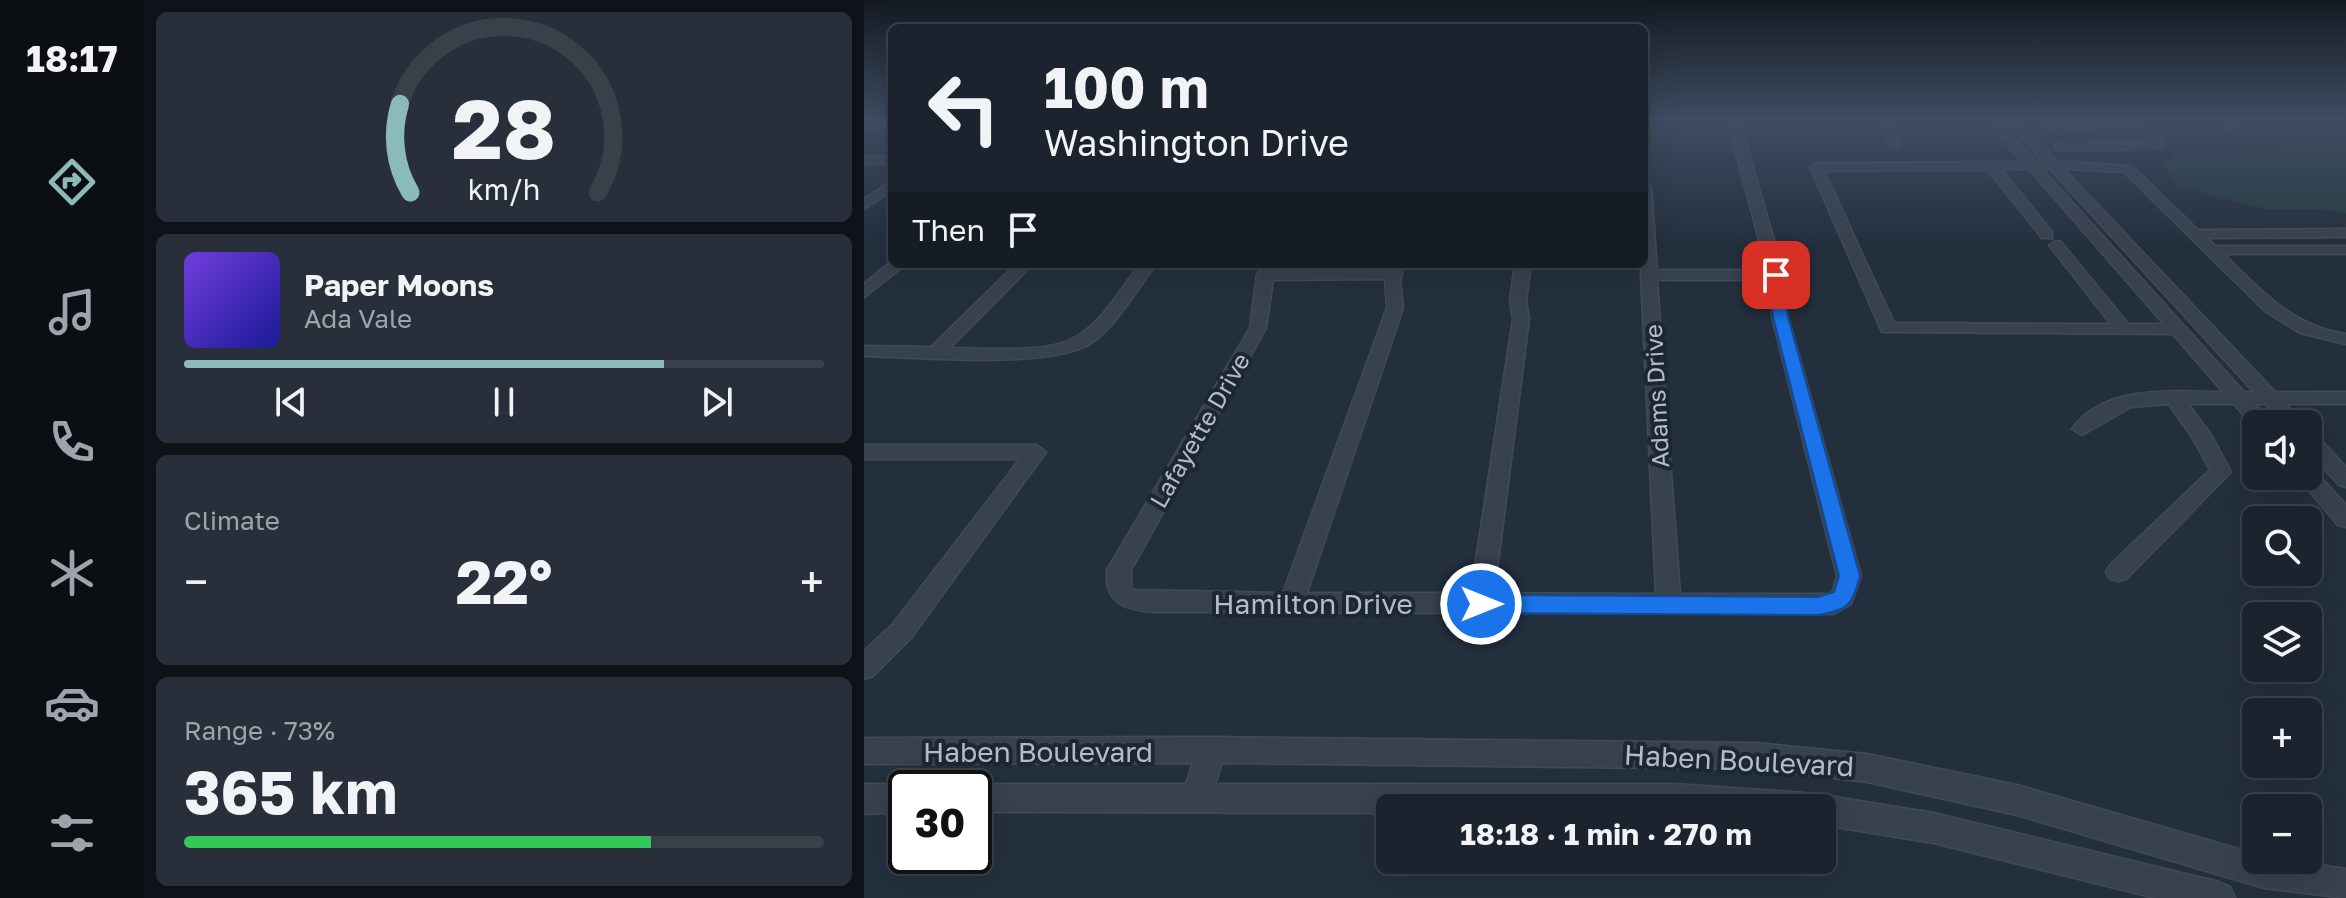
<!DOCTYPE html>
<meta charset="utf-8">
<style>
:root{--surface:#1b232e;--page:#282f3a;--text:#f1f3f6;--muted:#a0a4aa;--line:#39404a;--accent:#8bbbb9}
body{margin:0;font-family:"Golos Text",sans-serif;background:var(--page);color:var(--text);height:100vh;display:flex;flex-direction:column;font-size:30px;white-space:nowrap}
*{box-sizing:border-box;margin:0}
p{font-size:26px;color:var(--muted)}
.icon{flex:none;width:44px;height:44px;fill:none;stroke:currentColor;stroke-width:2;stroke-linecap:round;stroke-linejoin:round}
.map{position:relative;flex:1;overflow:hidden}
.panel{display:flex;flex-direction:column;gap:12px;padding:12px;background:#0f1319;width:720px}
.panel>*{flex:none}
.banner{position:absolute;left:24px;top:24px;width:760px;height:244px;border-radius:12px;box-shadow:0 8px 32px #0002,0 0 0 2px var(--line);background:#1b232e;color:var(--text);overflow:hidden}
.fabs{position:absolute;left:1378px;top:410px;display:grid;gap:16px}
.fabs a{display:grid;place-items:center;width:80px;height:80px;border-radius:12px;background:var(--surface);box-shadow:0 8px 32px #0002,0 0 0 2px var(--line);font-size:40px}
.speed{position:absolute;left:24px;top:770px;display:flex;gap:16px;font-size:40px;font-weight:700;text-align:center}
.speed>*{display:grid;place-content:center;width:104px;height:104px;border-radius:50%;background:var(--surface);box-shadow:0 8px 32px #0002,0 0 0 2px var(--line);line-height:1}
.speed .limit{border:4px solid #111;border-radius:12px;background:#fff;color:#111}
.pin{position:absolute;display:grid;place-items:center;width:68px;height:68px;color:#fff;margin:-34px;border-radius:16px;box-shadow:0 4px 12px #0006}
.me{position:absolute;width:88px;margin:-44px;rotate:90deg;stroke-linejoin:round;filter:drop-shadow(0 0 6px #0008)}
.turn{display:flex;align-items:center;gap:28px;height:168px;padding:0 24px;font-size:36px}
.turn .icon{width:104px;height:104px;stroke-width:2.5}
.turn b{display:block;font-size:56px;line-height:68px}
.then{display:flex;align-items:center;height:76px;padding:0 24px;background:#0003;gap:16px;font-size:30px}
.big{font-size:60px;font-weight:700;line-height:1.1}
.panel .card{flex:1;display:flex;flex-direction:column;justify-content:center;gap:12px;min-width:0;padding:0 28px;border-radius:12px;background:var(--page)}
.panel .dial{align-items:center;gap:0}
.dial svg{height:208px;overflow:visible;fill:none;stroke:var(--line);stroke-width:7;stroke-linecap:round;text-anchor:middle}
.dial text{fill:var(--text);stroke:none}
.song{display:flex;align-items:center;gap:24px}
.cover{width:96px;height:96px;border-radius:12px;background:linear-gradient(135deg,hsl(260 70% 55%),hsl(240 70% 35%))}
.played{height:8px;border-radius:4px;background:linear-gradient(90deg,var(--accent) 75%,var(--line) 75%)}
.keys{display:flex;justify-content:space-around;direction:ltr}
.heat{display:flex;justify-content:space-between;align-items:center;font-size:44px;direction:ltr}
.charge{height:12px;border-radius:6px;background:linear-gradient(90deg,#34c759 73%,var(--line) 0)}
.trip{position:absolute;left:512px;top:794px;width:460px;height:80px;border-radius:12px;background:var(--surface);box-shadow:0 8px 32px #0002,0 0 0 2px var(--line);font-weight:700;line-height:80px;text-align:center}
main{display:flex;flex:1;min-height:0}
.menu{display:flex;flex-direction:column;width:144px;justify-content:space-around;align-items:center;background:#0b0e12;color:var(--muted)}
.menu .icon{width:56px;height:56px}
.menu .selected{color:var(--accent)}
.menu b{font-size:36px;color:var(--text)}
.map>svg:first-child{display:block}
</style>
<main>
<nav class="menu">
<b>18:17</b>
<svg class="icon selected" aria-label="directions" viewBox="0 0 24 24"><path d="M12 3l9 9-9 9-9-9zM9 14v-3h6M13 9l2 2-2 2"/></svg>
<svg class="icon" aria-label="music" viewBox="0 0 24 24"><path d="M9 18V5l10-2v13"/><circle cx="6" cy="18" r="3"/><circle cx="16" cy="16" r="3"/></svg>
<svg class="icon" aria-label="phone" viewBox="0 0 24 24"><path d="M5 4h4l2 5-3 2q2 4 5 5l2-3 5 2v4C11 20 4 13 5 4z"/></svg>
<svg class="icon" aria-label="climate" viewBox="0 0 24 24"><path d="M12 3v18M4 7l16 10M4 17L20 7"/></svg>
<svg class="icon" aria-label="car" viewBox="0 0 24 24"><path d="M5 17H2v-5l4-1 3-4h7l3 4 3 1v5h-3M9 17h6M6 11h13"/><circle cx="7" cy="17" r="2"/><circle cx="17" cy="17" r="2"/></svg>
<svg class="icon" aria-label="filters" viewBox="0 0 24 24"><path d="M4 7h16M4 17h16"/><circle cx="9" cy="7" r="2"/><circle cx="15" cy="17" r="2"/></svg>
</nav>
<section class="panel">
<div class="card dial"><svg viewBox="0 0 100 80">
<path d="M14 69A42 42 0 1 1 86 69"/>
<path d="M14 69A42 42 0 0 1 10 35" stroke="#8bbbb9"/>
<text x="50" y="56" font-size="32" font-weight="700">28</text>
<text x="50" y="72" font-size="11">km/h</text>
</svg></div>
<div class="card">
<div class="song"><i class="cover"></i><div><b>Paper Moons</b><p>Ada Vale</p></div></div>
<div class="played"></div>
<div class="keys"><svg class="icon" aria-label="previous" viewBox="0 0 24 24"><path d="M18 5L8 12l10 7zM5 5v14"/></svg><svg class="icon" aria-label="pause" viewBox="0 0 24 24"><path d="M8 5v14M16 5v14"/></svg><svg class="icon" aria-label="next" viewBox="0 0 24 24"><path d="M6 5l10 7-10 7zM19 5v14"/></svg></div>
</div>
<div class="card"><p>Climate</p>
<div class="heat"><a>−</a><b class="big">22°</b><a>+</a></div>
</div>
<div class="card"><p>Range · 73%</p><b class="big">365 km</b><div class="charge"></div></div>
</section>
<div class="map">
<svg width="1482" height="898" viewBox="0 0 1482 898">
<rect width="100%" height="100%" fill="#242f3e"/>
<path fill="#263c3f" d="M1432 138 1482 145V213L1458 209H1401L1313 186 1300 164 1314 151 1368 152 1416 148 1406 139Z"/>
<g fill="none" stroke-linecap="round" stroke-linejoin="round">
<g stroke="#414a57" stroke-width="3">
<g id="minor">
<path d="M28 119V125L0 129V123Z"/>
<path d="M863 119H875L920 275 924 317 997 576 987 604 969 614 291 612C262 610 240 604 243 570L386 328 393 275 399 264H415L412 270 524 269 525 264H541L536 280 539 308 443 593H607L649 319 646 300 651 264H667L662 300 665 319 630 593 792 594 777 275 780 183 787 187 793 270H903ZM521 279 523 308 419 593 270 590 267 588V570L402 328 409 280ZM793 280H905L908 317 973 576 969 591 965 594H816Z"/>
<path d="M1013 119H1024L1037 145 1035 148H1027Z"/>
<path d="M1122 119H1134L1172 162H1179L1141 119H1153L1193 161 1268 166 1334 230 1482 229V237L1343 238 1351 246H1482V254H1360C1396 290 1429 327 1482 334V344L1436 333 1401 311 1260 172 1200 169 1411 392H1482V404H1422L1440 424H1419L1401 404H1391L1408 424H1392V429L1370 404H1324L1347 435 1367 472 1262 579 1254 581 1246 579 1242 572 1246 565 1346 470 1331 442 1305 404 1267 407 1218 435 1208 429C1241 383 1311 392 1359 392L1309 334 1018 332 946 167 952 163 1158 162ZM1137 169H1165L1300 324H1264L1197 242 1192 241 1185 245 1247 324 1030 323 960 171 1124 170 1178 238H1188V232ZM1178 169H1186L1390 392H1380Z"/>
<path d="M1354 119H1367L1384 133 1374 135Z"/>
<path d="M1179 127H1278L1300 139 1297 148 1293 149 1195 150 1191 149V143L1288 141 1290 137 1276 133 1175 132 1173 130Z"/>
<rect x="0" y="156" width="28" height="8"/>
<path d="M28 181V191L0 209V199Z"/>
<path d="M28 261V264H42L0 297V284Z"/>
<path d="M152 264H169L86 348C119 348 182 354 210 338 238 323 257 288 276 264H292C274 288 247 335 220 347 174 368 53 357 0 356V346L67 347Z"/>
<path d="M1444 432 1451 434 1482 467V487L1475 485 1444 451Z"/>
<path d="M0 445H172L182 452 47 638 9 676 0 679V651L29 624 156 459H0Z"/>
<path d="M1444 469 1451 471 1482 505V527L1474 525 1437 481 1434 476H1444Z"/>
<path d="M348 737 892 743 1003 754 1153 785 1392 854V860H1423L1482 869V898L1400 888 1153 815 1003 782 892 769 358 763 351 784H810L942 793 952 798 958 795 1070 813 1355 882 1366 887 1371 898H1291L1070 843 958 825V808H526V813L110 812V788H100L110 784H322L329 763 0 764V738Z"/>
<path d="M0 784H42L52 788H42V812L0 814Z"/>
</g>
</g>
<use href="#minor" fill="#38414e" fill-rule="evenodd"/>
</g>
<linearGradient id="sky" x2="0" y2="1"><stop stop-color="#141a22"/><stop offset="0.49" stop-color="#3f4d63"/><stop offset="1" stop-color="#3f4d63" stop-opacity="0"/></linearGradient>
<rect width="1482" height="245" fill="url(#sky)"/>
<path fill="#1a73e8" stroke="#114b97" stroke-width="2" d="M912 271 919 275 924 317 996 576C988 605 985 610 954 615L617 613 609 610 606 604 609 597 617 595 954 597 970 592 975 576 909 317 905 275Z"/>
<g text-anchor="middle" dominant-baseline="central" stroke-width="8" stroke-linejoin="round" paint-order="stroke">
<g font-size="24" fill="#b4bcc9" stroke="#1d2633">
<text transform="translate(792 396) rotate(-93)">Adams Drive</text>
<text transform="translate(335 430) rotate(-60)">Lafayette Drive</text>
</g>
<g font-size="28" fill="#b4bcc9" stroke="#1d2633">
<text x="449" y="603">Hamilton Drive</text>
<text x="174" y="751">Haben Boulevard</text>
<text transform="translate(875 760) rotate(3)">Haben Boulevard</text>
</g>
</g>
</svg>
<div class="fabs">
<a><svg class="icon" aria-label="sound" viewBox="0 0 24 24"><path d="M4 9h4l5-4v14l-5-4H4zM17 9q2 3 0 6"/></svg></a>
<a><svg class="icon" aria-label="search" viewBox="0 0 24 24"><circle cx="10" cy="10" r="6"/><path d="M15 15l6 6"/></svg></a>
<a><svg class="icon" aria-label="layers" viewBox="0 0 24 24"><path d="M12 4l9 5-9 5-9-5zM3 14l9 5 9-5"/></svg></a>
<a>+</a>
<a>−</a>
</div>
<div class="speed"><div class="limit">30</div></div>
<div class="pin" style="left:912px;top:275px;background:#d93025"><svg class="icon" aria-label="arrive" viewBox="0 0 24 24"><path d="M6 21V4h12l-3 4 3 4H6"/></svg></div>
<svg class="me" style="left:617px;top:604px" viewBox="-20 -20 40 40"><circle r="17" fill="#1a73e8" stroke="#fff" stroke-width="3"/><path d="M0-11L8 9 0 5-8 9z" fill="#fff"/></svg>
<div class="trip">18:18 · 1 min · 270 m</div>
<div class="banner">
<div class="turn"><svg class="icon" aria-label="left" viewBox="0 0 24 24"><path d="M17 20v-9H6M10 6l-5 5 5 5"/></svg><div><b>100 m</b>Washington Drive</div></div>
<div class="then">Then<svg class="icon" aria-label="arrive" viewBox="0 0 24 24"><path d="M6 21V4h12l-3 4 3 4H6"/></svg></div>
</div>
</div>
</main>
